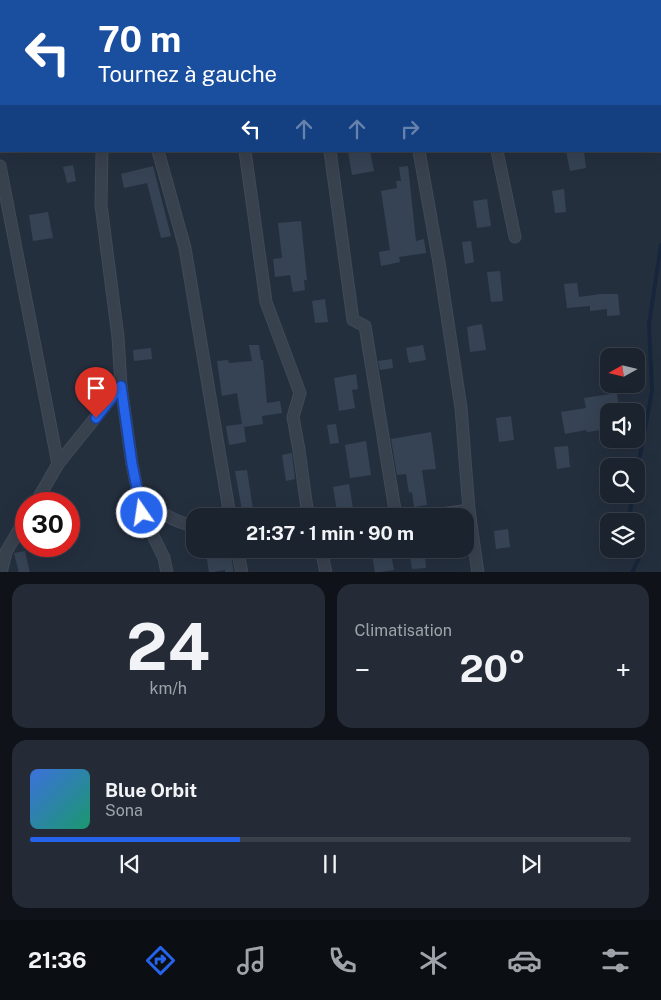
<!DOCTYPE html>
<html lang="fr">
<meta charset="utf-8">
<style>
:root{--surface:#1b232e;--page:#242b36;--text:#f1f3f6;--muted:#a0a4aa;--line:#39404a;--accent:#2563eb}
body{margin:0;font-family:"Public Sans",sans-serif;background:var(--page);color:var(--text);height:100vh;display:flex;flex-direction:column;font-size:19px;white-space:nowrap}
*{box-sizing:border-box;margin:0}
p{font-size:16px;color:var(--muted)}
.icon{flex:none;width:28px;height:28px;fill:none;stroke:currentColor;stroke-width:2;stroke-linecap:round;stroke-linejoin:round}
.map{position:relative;height:572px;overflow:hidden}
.drawer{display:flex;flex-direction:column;gap:12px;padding:12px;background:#0f1319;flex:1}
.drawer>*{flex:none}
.hud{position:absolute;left:0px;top:0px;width:661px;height:152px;box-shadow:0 5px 20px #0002,0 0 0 1px var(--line);background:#1a4fa0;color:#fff;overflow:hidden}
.needle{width:32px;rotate:262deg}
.controls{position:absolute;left:600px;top:348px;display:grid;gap:10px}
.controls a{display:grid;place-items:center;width:45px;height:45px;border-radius:10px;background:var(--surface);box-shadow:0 5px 20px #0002,0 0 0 1px var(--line);font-size:25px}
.speed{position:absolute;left:15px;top:492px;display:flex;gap:10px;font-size:25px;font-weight:700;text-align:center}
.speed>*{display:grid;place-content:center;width:65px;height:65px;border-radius:50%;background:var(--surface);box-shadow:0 5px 20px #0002,0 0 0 1px var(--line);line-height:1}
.speed .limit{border:8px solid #d22;background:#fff;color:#111}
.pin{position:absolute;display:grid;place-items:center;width:42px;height:42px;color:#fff;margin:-51px -21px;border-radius:50% 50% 50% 0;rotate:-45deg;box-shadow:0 0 5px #0007}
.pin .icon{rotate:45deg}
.me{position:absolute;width:55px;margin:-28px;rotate:347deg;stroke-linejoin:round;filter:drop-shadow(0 0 4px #0008)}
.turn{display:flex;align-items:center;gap:18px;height:105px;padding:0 15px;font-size:22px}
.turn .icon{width:65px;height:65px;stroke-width:2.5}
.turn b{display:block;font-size:35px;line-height:42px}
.lanes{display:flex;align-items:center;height:48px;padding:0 15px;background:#0003;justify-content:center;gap:25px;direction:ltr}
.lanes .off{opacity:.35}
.big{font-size:38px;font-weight:700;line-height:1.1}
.drawer .widget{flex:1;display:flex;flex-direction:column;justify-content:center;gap:8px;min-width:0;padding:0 18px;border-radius:15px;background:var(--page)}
.drawer .dial{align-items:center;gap:0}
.dial b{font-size:65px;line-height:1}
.song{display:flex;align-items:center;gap:15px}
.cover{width:60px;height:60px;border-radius:8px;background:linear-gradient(135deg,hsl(220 70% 55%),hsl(160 70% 35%))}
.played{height:5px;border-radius:2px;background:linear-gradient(90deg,var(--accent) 35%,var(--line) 35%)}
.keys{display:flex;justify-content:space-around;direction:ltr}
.heat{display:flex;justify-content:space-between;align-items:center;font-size:28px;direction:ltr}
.drawer .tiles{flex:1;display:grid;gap:12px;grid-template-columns:1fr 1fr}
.widget:last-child{grid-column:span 2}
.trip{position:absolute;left:186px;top:508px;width:288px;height:50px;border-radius:15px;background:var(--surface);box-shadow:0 5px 20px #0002,0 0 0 1px var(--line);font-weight:700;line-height:50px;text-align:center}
.tab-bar{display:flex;height:80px;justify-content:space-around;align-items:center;background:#0b0e12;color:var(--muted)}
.tab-bar .icon{width:35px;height:35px}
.tab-bar .selected{color:var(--accent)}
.tab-bar b{font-size:22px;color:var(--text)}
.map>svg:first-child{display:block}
</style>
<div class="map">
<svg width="661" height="573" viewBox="0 0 661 573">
<rect width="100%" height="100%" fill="#242f3e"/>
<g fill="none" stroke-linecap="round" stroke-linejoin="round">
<g stroke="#17263c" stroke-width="4">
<path d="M636 477 652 391 649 324 661 245"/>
<path d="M632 521 630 511 633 494"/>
<path d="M632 573 639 558 636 545"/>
</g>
</g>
<g fill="#364354">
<path d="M348 151H370L374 171 352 175Z"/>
<path d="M566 151H584L586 168 570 171Z"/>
<path d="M73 165 76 181 67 183 63 167Z"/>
<path d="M153 166 171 236 161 238 147 183 124 188 121 174Z"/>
<path d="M408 166 416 241 424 239 426 253 399 257 400 262 381 266 379 252 390 250 381 191 397 188 396 181H401L399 167Z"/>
<path d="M564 189 566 212 555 213 552 191Z"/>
<path d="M487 199 491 226 477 228 473 201Z"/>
<path d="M48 212 53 238 33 241 29 215Z"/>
<path d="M301 221 307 280H304L305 290 293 292 290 275 275 277 273 259 282 258 278 223Z"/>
<path d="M471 241 474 262 465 264 462 242Z"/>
<path d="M500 271 503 301 491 302 487 272Z"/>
<path d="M577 283 579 297 601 294H618L620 315 607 316V309L590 311V306L567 308 564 284Z"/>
<path d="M325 299 328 322 315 323 312 301Z"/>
<path d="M482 324 486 350 470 352 467 327Z"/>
<path d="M249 345H259L261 360H263L267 403 280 401 282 413 262 416 263 424 244 427 246 442 229 445 226 426 242 424 237 393 222 396 217 361 228 360 229 363 252 361Z"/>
<path d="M423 345 426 360 409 363 406 348Z"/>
<path d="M151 348 152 359 134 361 133 350Z"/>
<path d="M392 359 393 368 380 370 378 361Z"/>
<path d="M356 374 358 389 352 390 355 408 339 411 334 378Z"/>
<path d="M617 393 619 407 608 408 609 429 587 432 586 430 565 434 561 412 586 408 584 398Z"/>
<path d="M511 416 514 440 499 442 496 418Z"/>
<path d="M336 424 339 443 330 444 327 425Z"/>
<path d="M431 432 436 469 422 470 427 505 414 507 412 492 409 493 406 474 397 475 391 439Z"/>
<path d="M366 441 371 475 350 478 345 445Z"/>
<path d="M568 446 570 467 557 469 554 447Z"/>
<path d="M292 453 295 479 286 481 282 455Z"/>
<path d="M247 470 254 516H243L235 471Z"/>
<path d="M349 484 353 508 337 511 333 487Z"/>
<path d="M508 529 510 547 496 549 494 531Z"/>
<path d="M230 549 234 573H225V570L209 573 206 553Z"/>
<path d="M371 549H390L394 570 375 573Z"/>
<path d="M409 549H442V554L425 557 426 568 412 569Z"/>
<path d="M25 551 30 573H19L14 553Z"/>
</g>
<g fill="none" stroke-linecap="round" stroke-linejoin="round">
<g stroke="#414a57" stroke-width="13">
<g id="minor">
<path d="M51 1V0"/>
<path d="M102 151 101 205 118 337 121 386 132 464 142 513 164 558 167 573"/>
<path d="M158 151 185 248 230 516"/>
<path d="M245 151 266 302 300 393 293 417 299 450 308 516"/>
<path d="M330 151 353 320 365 326 396 516"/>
<path d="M419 151 439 263 461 408 469 510 478 573"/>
<path d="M497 151 515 237"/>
<path d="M0 166 58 464"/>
<path d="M139 496C157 510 172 522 195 526"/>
<path d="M35 504 58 464 121 386"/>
<path d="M428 516 469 510"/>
<path d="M237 549 242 573"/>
<path d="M321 549 326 573"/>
<path d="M1 573 6 552 26 518"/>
</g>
</g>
<g stroke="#414a57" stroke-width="19">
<g id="primary">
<path d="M594 1 598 0"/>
<path d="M0 113H1"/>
</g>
</g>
<use href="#minor" stroke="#38414e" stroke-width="11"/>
<use href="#primary" stroke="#56606e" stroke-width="18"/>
</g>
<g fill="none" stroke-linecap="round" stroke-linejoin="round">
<g stroke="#184099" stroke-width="12">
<path id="route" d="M96 418 121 386 132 464 142 513"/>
</g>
<use href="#route" stroke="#2563eb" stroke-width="9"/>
</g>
</svg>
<div class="controls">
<a><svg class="needle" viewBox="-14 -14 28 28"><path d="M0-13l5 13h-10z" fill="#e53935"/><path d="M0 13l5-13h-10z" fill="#a0a4aa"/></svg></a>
<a><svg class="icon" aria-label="sound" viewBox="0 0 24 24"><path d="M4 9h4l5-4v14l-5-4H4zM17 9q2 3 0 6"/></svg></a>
<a><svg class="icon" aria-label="search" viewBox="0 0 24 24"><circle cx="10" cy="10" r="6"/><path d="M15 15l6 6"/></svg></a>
<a><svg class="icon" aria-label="layers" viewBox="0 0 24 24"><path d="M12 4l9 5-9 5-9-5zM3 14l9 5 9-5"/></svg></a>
</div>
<div class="speed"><div class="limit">30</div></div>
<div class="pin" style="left:96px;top:418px;background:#d93025"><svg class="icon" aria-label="arrive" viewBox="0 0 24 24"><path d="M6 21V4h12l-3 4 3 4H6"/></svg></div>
<svg class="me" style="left:142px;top:513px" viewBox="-20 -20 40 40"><circle r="17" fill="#2563eb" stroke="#fff" stroke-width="3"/><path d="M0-11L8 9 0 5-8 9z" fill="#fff"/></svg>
<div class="trip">21:37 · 1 min · 90 m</div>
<div class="hud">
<div class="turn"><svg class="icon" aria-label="left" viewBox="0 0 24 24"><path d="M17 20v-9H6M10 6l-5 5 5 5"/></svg><div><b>70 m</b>Tournez à gauche</div></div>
<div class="lanes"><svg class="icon" aria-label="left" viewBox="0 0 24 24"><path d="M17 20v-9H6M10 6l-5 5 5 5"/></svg><svg class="icon off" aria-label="ahead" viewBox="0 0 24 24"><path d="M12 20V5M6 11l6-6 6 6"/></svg><svg class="icon off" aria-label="ahead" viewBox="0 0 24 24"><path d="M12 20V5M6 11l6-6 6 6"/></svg><svg class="icon off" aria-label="right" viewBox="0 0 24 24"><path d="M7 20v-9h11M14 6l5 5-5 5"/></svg></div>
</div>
</div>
<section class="drawer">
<div class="tiles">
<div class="widget dial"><b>24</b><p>km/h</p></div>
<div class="widget"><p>Climatisation</p>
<div class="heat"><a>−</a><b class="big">20°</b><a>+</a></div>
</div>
<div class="widget">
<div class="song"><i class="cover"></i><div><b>Blue Orbit</b><p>Sona</p></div></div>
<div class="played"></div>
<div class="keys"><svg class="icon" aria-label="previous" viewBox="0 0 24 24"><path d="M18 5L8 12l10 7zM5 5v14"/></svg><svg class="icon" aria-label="pause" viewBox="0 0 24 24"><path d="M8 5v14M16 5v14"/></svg><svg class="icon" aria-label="next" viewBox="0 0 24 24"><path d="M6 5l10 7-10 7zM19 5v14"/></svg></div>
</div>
</div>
</section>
<nav class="tab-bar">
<b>21:36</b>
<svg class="icon selected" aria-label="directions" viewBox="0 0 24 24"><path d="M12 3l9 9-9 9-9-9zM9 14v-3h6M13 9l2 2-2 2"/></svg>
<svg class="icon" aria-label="music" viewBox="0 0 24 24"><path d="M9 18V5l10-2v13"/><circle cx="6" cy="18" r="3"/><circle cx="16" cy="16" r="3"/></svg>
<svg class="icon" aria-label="phone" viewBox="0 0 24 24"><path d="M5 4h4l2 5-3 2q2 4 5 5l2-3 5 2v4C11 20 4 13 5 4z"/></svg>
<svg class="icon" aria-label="climate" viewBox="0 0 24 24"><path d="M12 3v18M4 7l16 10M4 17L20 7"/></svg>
<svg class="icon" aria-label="car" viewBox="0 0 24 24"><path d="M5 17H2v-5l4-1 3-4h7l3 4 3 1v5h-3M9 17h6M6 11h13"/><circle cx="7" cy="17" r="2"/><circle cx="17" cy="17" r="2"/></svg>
<svg class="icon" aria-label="filters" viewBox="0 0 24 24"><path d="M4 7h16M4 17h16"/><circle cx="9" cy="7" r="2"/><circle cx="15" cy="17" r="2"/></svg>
</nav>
